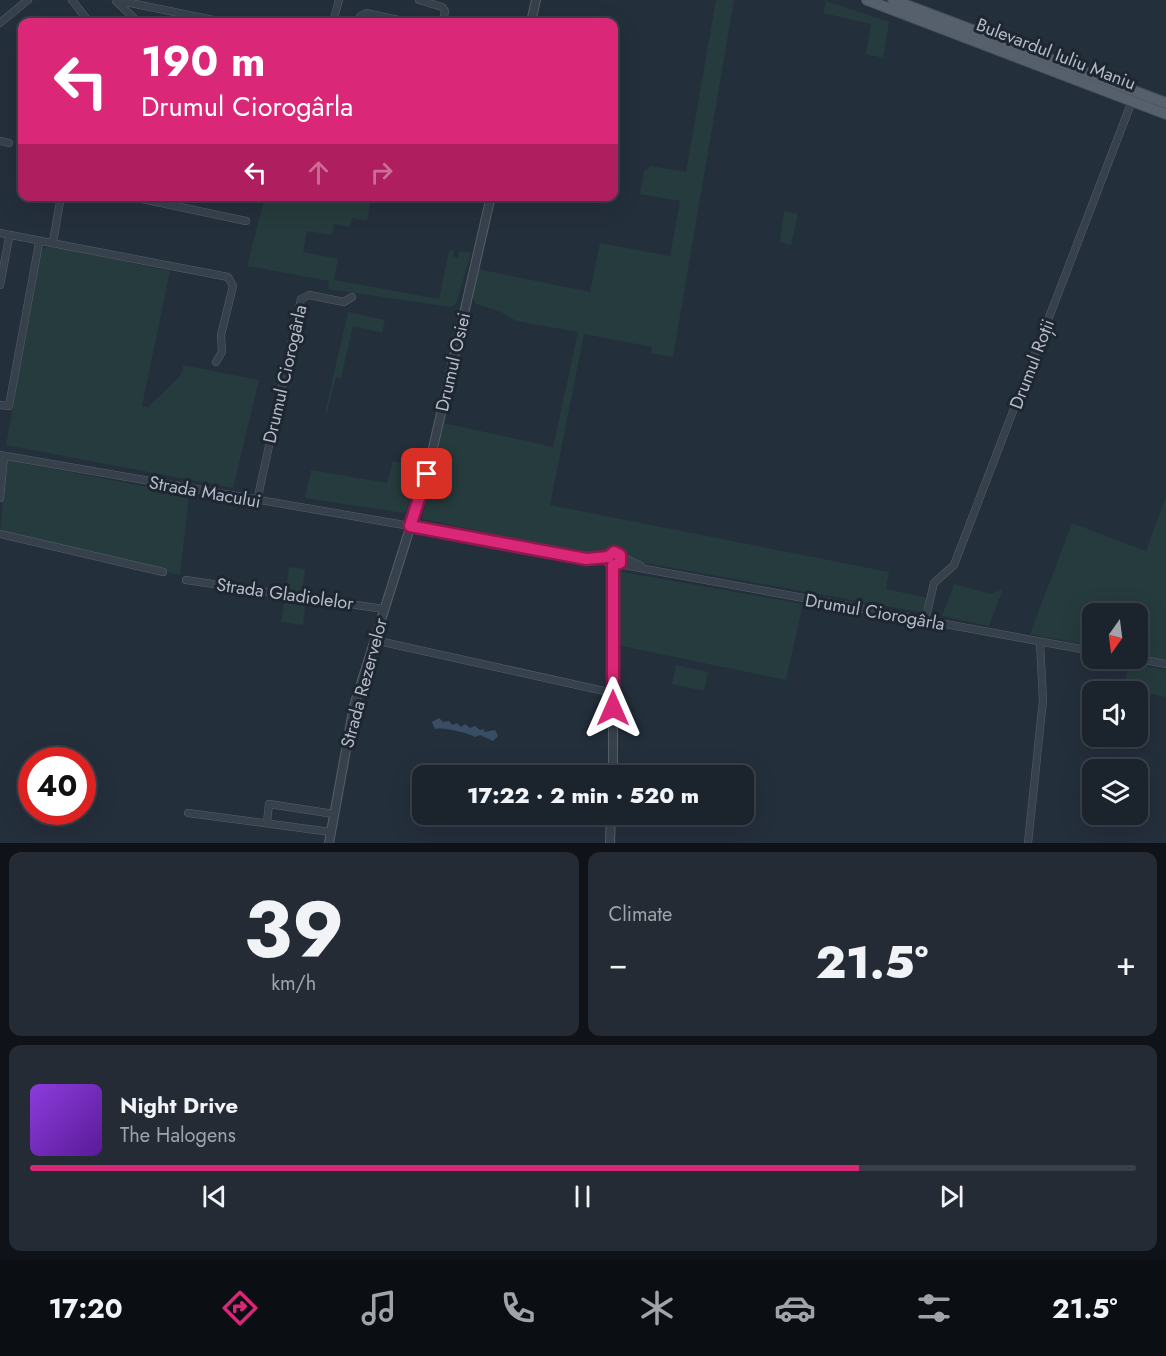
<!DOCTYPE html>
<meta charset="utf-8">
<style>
:root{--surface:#1b232d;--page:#242b35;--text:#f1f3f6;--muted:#a0a4aa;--line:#394049;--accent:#db2777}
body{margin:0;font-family:Jost,sans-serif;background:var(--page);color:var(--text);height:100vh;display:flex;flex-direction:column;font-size:22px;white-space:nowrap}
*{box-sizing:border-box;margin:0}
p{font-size:20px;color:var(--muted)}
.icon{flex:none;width:33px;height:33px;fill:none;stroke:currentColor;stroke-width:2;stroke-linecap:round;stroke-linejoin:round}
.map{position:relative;height:843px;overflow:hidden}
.panel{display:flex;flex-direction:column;gap:9px;padding:9px;background:#0f1319;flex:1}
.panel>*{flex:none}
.guide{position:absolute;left:18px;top:18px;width:600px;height:183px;border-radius:12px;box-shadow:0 6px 24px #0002,0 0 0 2px var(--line);background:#db2777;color:#fff;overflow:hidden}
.needle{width:39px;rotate:194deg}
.controls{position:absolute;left:1082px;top:603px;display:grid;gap:12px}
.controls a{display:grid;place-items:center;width:66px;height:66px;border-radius:12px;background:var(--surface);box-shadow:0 6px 24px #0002,0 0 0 2px var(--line);font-size:30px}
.speed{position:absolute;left:18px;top:747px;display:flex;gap:12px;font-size:30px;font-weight:700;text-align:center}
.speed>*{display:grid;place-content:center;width:78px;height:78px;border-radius:50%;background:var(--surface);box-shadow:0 6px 24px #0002,0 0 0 2px var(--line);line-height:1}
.speed .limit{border:9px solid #d22;background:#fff;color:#111}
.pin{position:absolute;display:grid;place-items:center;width:51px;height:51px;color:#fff;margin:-26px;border-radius:12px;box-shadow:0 3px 9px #0006}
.me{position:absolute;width:66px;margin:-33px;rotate:0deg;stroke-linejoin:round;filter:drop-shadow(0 0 4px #0008)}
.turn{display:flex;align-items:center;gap:21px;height:126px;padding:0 24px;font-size:27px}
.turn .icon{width:78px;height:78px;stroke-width:2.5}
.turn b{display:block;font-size:42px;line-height:51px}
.lanes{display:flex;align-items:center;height:57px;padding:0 24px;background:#0003;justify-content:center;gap:30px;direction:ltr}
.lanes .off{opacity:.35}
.big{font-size:45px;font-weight:800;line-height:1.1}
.panel .tile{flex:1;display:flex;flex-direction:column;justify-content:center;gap:9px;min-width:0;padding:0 21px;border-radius:12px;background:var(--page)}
.panel .dial{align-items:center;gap:0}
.dial b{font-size:78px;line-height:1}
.song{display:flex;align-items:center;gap:18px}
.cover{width:72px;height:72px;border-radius:9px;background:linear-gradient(135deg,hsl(270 70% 55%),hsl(270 70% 35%))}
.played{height:6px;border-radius:3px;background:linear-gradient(90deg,var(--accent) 75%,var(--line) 75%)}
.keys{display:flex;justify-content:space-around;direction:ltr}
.heat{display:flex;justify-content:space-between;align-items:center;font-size:33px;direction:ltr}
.panel .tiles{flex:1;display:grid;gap:9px;grid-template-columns:1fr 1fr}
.tile:last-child{grid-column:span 2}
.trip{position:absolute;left:412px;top:765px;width:342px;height:60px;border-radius:12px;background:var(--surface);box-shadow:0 6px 24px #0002,0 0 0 2px var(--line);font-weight:800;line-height:60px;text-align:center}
.dock{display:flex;height:96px;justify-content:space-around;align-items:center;background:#0b0e12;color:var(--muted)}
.dock .icon{width:42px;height:42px}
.dock .on{color:var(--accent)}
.dock b{font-size:27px;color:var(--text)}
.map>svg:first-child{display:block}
</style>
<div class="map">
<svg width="1166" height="843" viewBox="0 0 1166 843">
<rect width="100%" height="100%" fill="#242f3c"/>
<g fill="#263b3d">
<path d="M716 0H734L673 357 651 353 652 347 584 334 550 505 889 572 886 589 928 598 925 613 550 546 422 519 444 423 553 447 578 332 516 321 499 311 476 304 472 296 478 269 590 292 600 243 670 256 680 201 640 194 644 171 651 166 686 172Z"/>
<path d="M826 1 889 22 883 58 866 54 871 24 823 13Z"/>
<path d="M265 197H371L367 221 352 218 350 227 334 224 332 235 307 231 303 252 338 259 334 280 439 299 449 251 454 250 453 257 458 258 459 251 471 253 456 304 450 307 328 289 329 281 247 266Z"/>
<path d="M784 211 798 214 791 245 780 242Z"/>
<path d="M50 246 170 271 142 406 148 407 181 375 183 365 259 380 233 488 6 445 41 249Z"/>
<path d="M348 312 385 320 382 333 353 326 341 378 336 377 327 412H325Z"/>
<path d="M7 460 189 495 180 575 0 531Z"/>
<path d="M393 461 420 467 407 510 404 513 305 498 311 470 387 483Z"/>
<path d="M1166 497V660L1137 654V614H1092V646L1030 634 1072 523 1146 551Z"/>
<path d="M289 567 305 569 302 593 286 590Z"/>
<path d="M617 571 803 604 786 680 617 645Z"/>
<path d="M954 584 991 594 1003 589 989 626 942 616Z"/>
<path d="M285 597 306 600 303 625 281 622Z"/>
<path d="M1129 663 1166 670V697L1124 688Z"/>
<path d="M676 665 708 672 704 691 672 684Z"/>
</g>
<path fill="#394e65" d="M439 718 443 722 449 721 452 725 457 723 461 727 465 724 470 728 475 726 480 730 484 729V732L495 730 498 736 493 741 480 735 475 737C468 733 443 727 435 729L432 722Z"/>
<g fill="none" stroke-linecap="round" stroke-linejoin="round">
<g stroke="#555f6a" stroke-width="8">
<g id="minor">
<path d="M72 0 89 22"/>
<path d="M116 0 223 22"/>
<path d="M419 0 442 7 445 11 443 22"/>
<path d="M116 1 138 22"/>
<path d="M333 22 339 0"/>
<path d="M359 22 360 16 366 13 408 22"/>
<path d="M0 23 28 0"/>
<path d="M0 141 9 143"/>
<path d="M128 196 246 221"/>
<path d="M0 233 228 277 233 286 221 335 222 352 216 362"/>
<path d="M53 242 61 196"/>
<path d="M0 285 9 238"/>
<path d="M0 405 9 406 39 243"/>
<path d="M0 455 410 526"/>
<path d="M0 498 4 456"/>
<path d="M257 501 301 299 309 295 344 302 352 297"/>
<path d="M0 534 163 572"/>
<path d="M621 557 641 566"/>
<path d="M618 564 1092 651"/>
<path d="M186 580 384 609"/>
<path d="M925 621 934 583 954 565 1132 101"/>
<path d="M374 640 613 693"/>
<path d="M1134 658 1166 664"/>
<path d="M188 813 331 832"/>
<path d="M267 822 269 804 334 814"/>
<path d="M1028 843 1043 700 1040 642"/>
</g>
</g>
<g stroke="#555f6a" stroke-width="10">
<g id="tertiary">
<path d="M531 22 536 0"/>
<path d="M410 526 586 559 607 557"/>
<circle cx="614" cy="558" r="7"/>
<path d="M613 776V565"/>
<path d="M329 843 354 706 427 474 491 196"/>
<path d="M610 843 611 814"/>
</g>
</g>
<g stroke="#404a55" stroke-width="12">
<g id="primary">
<path d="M867 0 1166 114"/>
<path d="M893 0 1166 103"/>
</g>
</g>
<use href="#minor" stroke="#37414c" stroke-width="7"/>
<use href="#tertiary" stroke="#37414c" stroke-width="8"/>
<use href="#primary" stroke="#55606c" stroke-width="10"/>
</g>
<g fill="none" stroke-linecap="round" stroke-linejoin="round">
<g stroke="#8e194d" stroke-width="15">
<path id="route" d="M427 474 410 526 586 559 608 557 614 552 620 555V563L613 565V708"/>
</g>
<use href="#route" stroke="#db2777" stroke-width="10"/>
</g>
<g text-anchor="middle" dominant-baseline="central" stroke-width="6" stroke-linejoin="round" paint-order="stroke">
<g font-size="18" fill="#b3bcc7" stroke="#1d2631">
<text transform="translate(1056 54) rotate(21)">Bulevardul Iuliu Maniu</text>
<text transform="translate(453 362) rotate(-77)">Drumul Osiei</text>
<text transform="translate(1032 364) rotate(-69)">Drumul Roții</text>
<text transform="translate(285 374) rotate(-77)">Drumul Ciorogârla</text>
<text transform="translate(205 492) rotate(10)">Strada Macului</text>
<text transform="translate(285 594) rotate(8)">Strada Gladiolelor</text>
<text transform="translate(875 612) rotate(10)">Drumul Ciorogârla</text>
<text transform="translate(364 683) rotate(-75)">Strada Rezervelor</text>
</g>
</g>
</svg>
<div class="controls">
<a><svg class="needle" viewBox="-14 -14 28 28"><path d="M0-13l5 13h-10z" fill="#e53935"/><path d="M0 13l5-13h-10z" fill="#a0a4aa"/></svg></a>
<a><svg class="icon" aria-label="sound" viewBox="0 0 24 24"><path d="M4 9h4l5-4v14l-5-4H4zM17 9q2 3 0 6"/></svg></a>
<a><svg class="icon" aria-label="layers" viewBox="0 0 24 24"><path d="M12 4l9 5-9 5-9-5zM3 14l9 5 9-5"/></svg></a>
</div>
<div class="speed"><div class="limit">40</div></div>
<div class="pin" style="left:427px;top:474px;background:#d93025"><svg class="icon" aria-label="arrive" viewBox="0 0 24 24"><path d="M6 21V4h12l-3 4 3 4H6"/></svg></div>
<svg class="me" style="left:613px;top:708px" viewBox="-20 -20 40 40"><path d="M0-17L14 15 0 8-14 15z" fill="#db2777" stroke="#fff" stroke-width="4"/></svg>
<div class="trip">17:22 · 2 min · 520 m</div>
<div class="guide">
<div class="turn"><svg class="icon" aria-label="left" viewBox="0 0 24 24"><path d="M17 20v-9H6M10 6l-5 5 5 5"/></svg><div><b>190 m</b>Drumul Ciorogârla</div></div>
<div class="lanes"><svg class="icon" aria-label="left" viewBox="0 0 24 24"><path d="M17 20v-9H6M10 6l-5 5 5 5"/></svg><svg class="icon off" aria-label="ahead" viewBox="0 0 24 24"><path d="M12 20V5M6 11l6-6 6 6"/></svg><svg class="icon off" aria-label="right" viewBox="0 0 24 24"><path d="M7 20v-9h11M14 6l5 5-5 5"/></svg></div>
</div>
</div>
<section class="panel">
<div class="tiles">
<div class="tile dial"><b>39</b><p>km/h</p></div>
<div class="tile"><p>Climate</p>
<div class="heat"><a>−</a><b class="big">21.5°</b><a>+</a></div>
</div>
<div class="tile">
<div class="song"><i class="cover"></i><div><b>Night Drive</b><p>The Halogens</p></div></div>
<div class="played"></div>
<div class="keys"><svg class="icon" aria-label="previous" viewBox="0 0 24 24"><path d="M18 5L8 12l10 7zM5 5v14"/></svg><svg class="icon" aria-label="pause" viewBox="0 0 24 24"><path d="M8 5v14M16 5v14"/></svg><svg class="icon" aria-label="next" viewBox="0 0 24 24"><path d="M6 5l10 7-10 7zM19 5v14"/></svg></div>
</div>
</div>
</section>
<nav class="dock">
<b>17:20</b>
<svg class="icon on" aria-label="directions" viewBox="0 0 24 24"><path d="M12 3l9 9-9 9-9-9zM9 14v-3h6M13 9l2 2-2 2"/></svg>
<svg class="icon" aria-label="music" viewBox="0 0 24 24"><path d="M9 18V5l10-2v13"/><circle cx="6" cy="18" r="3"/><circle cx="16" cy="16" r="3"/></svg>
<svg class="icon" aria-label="phone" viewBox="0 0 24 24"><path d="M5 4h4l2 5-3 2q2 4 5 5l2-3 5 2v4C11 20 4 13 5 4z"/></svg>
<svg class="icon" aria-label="climate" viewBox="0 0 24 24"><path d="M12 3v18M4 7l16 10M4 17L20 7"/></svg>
<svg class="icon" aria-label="car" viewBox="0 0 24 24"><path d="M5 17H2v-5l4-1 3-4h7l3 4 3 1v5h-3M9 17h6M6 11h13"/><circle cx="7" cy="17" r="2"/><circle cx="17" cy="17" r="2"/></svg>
<svg class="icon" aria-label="filters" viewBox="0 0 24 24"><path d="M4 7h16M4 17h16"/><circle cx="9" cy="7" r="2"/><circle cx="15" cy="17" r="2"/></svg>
<b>21.5°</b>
</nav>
